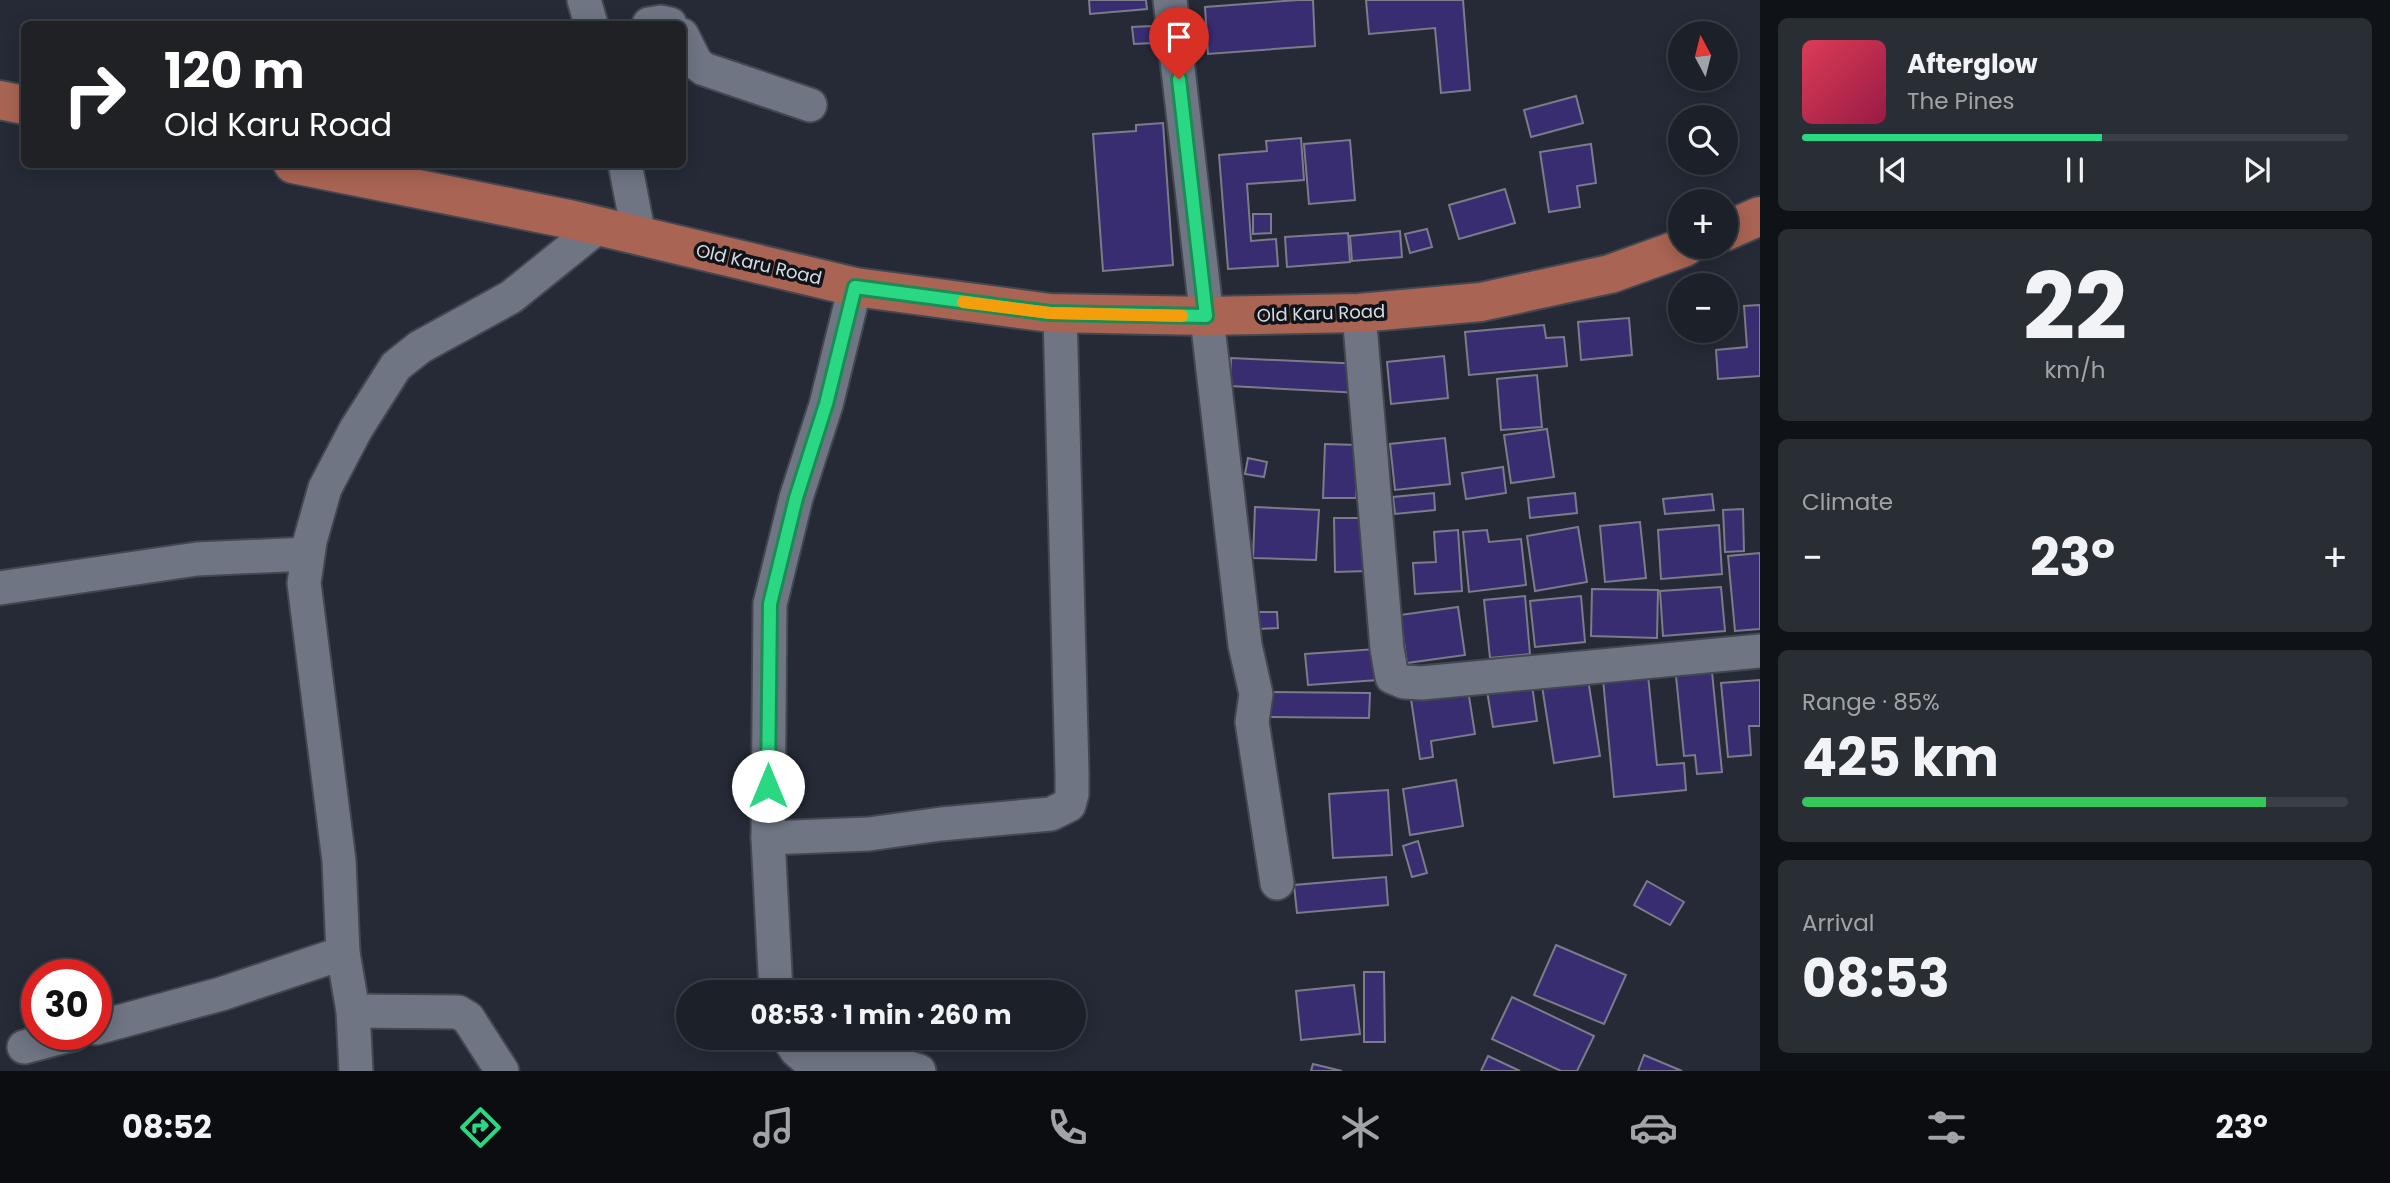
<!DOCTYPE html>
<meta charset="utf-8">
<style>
:root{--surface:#1c2028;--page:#292d34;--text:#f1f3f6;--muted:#a0a3a8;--line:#3a3e45;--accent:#2ad884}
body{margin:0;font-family:Poppins,sans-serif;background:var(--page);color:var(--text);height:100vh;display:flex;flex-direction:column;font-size:26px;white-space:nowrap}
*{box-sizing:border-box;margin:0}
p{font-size:23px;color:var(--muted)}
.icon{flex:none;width:38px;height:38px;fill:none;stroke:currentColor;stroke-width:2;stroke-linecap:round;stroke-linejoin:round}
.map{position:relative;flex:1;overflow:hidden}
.panel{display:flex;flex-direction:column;gap:18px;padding:18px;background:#0f1216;width:630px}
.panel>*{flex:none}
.banner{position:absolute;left:21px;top:21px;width:665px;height:147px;border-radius:10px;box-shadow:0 4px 18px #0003,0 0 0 2px var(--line);background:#202124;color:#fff;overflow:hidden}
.needle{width:46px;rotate:353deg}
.buttons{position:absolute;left:1668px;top:21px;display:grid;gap:14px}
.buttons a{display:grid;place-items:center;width:70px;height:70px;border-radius:50%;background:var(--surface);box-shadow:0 4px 18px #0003,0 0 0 2px var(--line);font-size:35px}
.speed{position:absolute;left:21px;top:959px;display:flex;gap:14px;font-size:35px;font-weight:700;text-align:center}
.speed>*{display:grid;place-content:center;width:91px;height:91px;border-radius:50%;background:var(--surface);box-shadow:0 4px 18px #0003,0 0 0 2px var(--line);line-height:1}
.speed .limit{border:10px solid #d22;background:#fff;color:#111}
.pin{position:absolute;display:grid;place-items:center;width:60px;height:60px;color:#fff;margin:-72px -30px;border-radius:50% 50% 50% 0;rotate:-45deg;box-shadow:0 0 7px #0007}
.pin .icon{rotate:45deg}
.me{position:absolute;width:77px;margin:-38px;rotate:0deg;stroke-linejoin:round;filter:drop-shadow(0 0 5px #0008)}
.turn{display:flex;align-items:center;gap:24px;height:147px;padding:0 28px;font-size:32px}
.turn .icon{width:91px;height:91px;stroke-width:2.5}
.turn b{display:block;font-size:49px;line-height:60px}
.big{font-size:52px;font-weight:700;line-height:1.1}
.panel .card{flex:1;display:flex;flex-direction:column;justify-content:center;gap:10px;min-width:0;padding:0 24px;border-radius:10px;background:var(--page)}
.panel .dial{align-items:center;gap:0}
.dial b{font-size:91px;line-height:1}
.song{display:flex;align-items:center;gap:21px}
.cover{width:84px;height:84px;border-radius:10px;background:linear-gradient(135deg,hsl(350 70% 55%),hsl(340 70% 35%))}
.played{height:7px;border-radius:4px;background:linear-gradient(90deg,var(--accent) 55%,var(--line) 55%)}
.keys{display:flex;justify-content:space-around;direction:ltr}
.heat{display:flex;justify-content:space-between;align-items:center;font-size:38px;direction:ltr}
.charge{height:10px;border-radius:5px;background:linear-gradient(90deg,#34c759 85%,var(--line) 0)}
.trip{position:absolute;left:676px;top:980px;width:410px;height:70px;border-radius:35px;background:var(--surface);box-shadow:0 4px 18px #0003,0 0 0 2px var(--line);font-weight:700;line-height:70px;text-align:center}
.tabs{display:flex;height:112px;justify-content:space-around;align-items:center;background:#0b0d10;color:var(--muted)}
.tabs .icon{width:49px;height:49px}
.tabs .active{color:var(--accent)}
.tabs b{font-size:32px;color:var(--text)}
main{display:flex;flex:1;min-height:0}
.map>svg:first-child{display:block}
</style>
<main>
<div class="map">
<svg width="1760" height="1071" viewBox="0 0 1760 1071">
<rect width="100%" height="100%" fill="#252a36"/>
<g fill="#382d71" stroke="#7b7b8a" stroke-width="2">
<path d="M1089 0H1146L1147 9 1090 14Z"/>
<path d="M1298 0H1313L1315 46 1208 54 1205 7Z"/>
<path d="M1366 0H1463L1470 90 1441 93 1435 28 1369 34Z"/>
<path d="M1152 26 1153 43 1134 44 1132 27Z"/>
<path d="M1576 96 1583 123 1531 137 1524 110Z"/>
<path d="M1163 123 1173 265 1103 271 1093 134 1136 131V125Z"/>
<path d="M1301 138 1304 180 1247 184 1251 241 1276 239 1278 266 1228 269 1219 155 1267 151 1266 141Z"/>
<path d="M1350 140 1355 200 1309 204 1304 144Z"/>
<path d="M1591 144 1596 183 1577 186 1580 207 1549 212 1540 152Z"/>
<path d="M1505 189 1515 223 1459 239 1449 205Z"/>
<path d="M1253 214H1271V233L1253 234Z"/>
<path d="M1427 229 1432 247 1410 253 1405 234Z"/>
<path d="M1400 231 1402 257 1352 261 1350 236Z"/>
<path d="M1348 233 1350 262 1287 267 1285 237Z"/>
<path d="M1760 305V376L1718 379 1716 350 1747 347 1744 306Z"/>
<path d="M1629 318 1632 355 1581 360 1578 322Z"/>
<path d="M1544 325 1546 338 1564 337 1567 366 1469 375 1465 332Z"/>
<path d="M1444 356 1448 398 1391 404 1387 362Z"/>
<path d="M1231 358 1362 364 1360 393 1230 386Z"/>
<path d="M1537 375 1542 427 1501 430 1497 379Z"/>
<path d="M1547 429 1554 477 1511 483 1504 435Z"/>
<path d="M1445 438 1450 484 1395 490 1390 444Z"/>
<path d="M1325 444 1357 445 1356 498H1323Z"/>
<path d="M1248 458 1267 462 1264 477 1245 474Z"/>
<path d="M1503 467 1506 493 1466 499 1462 473Z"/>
<path d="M1434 493 1435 510 1395 514 1393 497Z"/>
<path d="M1575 493 1577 513 1530 518 1528 498Z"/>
<path d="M1712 494 1714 510 1665 514 1663 499Z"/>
<path d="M1255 507 1319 510 1316 560 1253 558Z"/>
<path d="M1743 509 1744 551 1725 552 1723 510Z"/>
<path d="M1334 518H1366L1367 571 1335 572Z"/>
<path d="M1640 522 1646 578 1605 582 1600 526Z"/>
<path d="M1719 525 1722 574 1661 579 1658 530Z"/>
<path d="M1578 527 1587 582 1535 591 1527 536Z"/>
<path d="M1458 530 1462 591 1415 594 1413 563 1436 562 1434 532Z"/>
<path d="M1487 530 1489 542 1521 539 1526 585 1469 592 1463 532Z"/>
<path d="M1760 553V629L1735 631 1728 556Z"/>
<path d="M1721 587 1725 631 1663 636 1660 591Z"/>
<path d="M1592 589 1658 590 1657 638 1591 636Z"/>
<path d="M1525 596 1530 654 1490 658 1484 600Z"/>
<path d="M1581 596 1585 642 1535 647 1530 601Z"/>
<path d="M1458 607 1465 655 1407 663 1400 615Z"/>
<path d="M1259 612H1277L1278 628 1259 629Z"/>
<path d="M1376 649 1378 680 1308 685 1305 654Z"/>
<path d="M1712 672 1722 772 1697 774 1695 755 1684 756 1676 676Z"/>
<path d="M1648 675 1657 765 1684 763 1686 790 1614 797 1603 679Z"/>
<path d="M1588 679 1600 756 1554 763 1542 686Z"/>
<path d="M1760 680V726H1749L1751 755 1728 757 1721 683Z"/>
<path d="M1532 685 1537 721 1493 727 1487 691Z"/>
<path d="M1468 690 1475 734 1431 741 1433 757 1420 759 1411 699Z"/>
<path d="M1267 692 1370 693 1369 718 1266 717Z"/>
<path d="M1456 780 1463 826 1410 835 1403 789Z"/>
<path d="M1388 790 1392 855 1333 858 1329 794Z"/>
<path d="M1418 841 1427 873 1412 877 1403 846Z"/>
<path d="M1386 877 1388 905 1297 913 1294 885Z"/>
<path d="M1647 881 1684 902 1670 925 1634 905Z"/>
<path d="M1556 945 1626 975 1604 1024 1534 995Z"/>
<path d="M1364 972H1384L1385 1042H1364Z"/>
<path d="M1354 985 1360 1034 1301 1040 1296 991Z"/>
<path d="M1512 997 1594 1036 1577 1071H1561L1492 1039Z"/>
<path d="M1644 1055 1682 1071H1638Z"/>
<path d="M1488 1056 1520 1071H1481Z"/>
<path d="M1313 1064 1342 1071H1311Z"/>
</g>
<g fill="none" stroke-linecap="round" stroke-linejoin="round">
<g stroke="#424750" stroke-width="37">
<g id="minor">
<path d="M584 0 591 24"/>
<path d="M1170 0 1245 645 1256 694 1252 722 1277 883"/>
<path d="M649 24 661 22 670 24"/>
<path d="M682 35 696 63 704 69 810 105"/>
<path d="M625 164 639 236"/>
<path d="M1359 313 1387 649 1392 677 1404 682 1422 683 1760 651"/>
<path d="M0 588 197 559 307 554"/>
<path d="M768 838 869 834 941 824 1051 814 1069 805 1072 794V773L1060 313"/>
<path d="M776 992 768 838 770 604 796 498 826 405 855 287"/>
<path d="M353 1011 458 1012 468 1018 502 1071"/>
<path d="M96 1028 221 994 343 953"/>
<path d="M788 1038 797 1051 810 1062H879L903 1066 919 1071"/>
<path d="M24 1047 73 1034"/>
<path d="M356 1071 353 1011 343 953 339 861 304 583 310 541 325 488 356 429 396 366 420 347 511 297 599 226"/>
</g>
</g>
<g stroke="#424750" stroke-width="42">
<g id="major">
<path d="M0 100 24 105"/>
<path d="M293 164 573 220 855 287 1050 313 1206 316 1359 313 1481 302 1610 274 1685 247"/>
<path d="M1726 231 1760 216"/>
</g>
</g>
<use href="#minor" stroke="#6f7583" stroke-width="33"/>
<use href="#major" stroke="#a96453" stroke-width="38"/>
</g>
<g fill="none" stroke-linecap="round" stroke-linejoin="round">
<g stroke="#1b8c56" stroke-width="18">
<path id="route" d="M768 786 770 604 796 498 826 404 855 287 1050 313 1206 316 1179 79"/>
</g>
<use href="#route" stroke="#2ad884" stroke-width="12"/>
<path stroke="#f59e0b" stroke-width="12" d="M963 302 1050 313 1182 316"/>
</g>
<g text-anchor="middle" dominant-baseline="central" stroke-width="7" stroke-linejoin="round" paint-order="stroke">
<g font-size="18" fill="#d7dbe2" stroke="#101318">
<text transform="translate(759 264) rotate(13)">Old Karu Road</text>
<text transform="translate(1321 313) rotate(-2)">Old Karu Road</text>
</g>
</g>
</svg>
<div class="buttons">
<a><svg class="needle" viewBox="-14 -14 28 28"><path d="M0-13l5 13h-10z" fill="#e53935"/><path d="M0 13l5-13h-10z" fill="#a0a3a8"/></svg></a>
<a><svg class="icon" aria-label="search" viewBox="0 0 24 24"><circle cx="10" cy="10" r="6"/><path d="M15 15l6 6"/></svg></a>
<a>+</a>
<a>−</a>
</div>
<div class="speed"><div class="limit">30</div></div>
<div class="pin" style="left:1179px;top:79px;background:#d93025"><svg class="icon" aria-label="arrive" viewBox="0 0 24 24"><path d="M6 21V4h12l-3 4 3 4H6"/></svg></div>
<svg class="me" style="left:768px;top:786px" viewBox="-20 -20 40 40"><circle r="19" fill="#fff"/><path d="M0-13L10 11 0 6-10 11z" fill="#2ad884"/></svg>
<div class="trip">08:53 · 1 min · 260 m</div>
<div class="banner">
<div class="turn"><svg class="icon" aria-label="right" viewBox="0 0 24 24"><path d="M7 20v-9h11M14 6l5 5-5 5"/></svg><div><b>120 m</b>Old Karu Road</div></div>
</div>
</div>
<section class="panel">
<div class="card">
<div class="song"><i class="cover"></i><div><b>Afterglow</b><p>The Pines</p></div></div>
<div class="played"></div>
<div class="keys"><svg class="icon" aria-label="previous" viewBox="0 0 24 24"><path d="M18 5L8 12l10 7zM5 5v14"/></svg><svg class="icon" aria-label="pause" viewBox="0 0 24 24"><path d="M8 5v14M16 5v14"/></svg><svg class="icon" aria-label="next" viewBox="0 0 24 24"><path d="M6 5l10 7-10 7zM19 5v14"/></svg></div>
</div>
<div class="card dial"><b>22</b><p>km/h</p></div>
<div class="card"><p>Climate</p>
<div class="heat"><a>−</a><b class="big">23°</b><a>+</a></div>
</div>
<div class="card"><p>Range · 85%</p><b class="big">425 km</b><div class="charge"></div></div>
<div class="card"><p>Arrival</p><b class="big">08:53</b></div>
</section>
</main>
<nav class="tabs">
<b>08:52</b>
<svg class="icon active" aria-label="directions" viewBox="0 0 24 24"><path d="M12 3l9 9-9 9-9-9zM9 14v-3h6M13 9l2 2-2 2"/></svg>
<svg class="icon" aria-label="music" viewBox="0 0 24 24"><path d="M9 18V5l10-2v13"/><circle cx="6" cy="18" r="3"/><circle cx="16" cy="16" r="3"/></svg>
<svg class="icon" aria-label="phone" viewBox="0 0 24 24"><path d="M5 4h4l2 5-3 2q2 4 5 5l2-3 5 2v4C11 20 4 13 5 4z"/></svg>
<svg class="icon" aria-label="climate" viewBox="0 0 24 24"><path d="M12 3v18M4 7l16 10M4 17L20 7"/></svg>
<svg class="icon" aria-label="car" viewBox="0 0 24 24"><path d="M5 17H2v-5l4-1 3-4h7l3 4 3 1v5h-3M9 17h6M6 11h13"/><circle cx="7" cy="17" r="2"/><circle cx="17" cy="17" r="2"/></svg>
<svg class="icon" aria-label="filters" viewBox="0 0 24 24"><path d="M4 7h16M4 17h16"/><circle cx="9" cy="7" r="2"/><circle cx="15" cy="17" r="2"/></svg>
<b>23°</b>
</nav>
